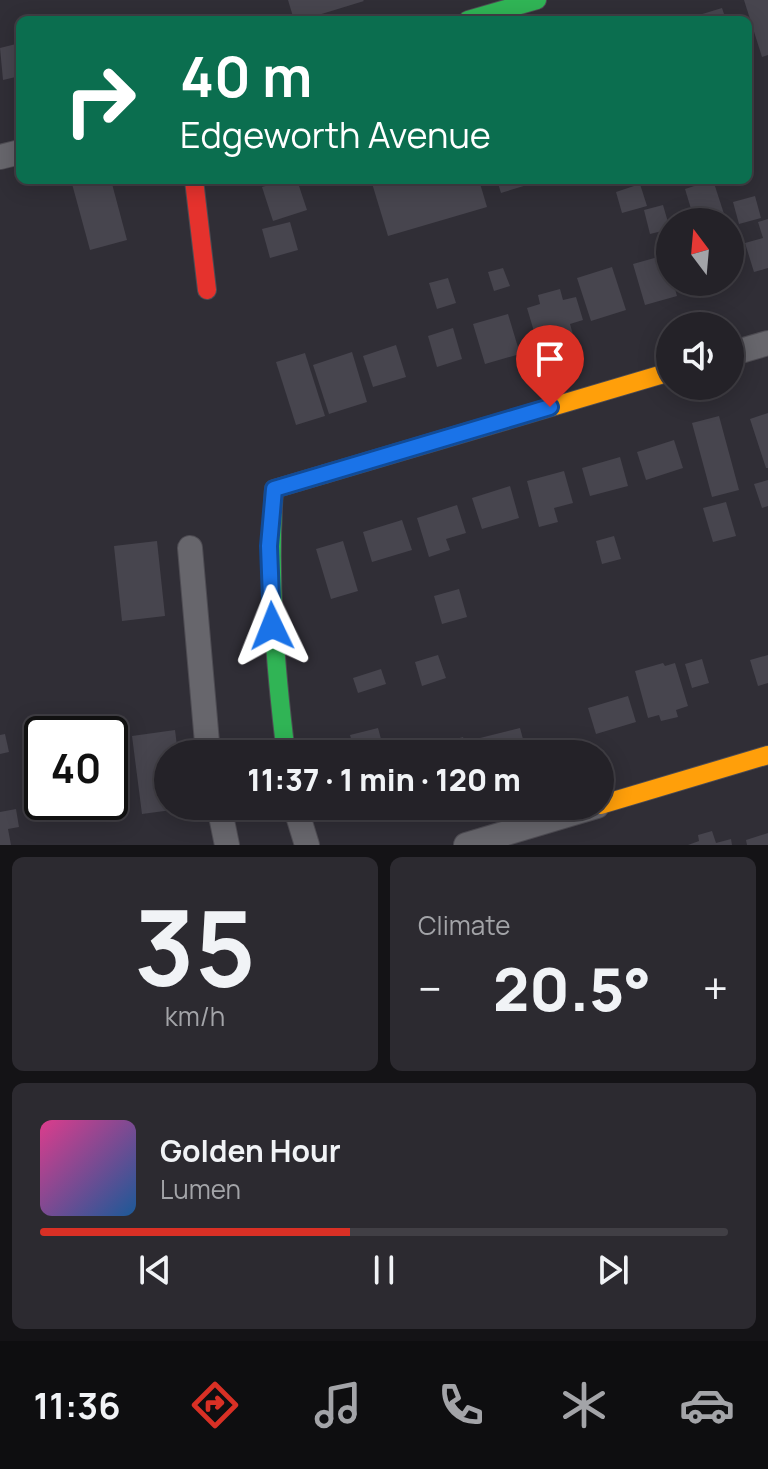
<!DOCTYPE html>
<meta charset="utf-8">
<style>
:root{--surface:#242228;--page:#2c2a30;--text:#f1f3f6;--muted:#a3a4a8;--line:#413f45;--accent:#d93025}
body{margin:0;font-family:Manrope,sans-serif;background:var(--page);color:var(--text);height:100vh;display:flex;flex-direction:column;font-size:30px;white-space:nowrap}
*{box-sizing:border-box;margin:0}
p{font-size:26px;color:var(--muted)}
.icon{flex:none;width:44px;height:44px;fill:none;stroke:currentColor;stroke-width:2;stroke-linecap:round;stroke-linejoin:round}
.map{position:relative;height:845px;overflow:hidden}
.side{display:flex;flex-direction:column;gap:12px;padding:12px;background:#141316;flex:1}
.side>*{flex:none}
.top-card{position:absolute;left:16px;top:16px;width:736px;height:168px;border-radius:12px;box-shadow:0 4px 20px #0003,0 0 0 2px var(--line);background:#0b6e4f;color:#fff;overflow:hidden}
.needle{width:52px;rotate:344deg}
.controls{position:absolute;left:656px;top:208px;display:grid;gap:16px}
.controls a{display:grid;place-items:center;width:88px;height:88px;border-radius:50%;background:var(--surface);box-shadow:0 4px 20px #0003,0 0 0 2px var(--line);font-size:40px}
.speed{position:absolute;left:24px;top:716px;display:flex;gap:16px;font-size:40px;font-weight:700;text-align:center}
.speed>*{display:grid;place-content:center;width:104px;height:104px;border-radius:50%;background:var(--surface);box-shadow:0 4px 20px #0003,0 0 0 2px var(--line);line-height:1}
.speed .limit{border:4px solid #111;border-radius:12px;background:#fff;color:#111}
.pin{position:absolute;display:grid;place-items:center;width:68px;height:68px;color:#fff;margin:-82px -34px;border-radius:50% 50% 50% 0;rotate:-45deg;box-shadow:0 0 8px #0007}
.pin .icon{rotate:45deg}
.me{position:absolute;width:88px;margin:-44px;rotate:358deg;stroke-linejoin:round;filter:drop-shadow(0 0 6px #0008)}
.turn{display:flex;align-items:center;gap:28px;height:168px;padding:0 32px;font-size:36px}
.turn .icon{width:104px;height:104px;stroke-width:2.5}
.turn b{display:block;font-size:56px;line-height:68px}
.big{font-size:60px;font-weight:800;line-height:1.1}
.side .tile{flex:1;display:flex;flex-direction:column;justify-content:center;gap:12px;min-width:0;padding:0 28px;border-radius:12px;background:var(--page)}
.side .dial{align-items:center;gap:0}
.dial b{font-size:104px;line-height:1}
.song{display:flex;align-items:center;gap:24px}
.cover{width:96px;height:96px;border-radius:12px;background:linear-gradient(135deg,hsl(330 70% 55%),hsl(210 70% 35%))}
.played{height:8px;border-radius:4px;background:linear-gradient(90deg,var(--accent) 45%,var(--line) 45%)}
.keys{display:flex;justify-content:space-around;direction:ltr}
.heat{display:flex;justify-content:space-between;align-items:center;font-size:44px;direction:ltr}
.side .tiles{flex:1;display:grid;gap:12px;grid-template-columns:1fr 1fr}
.tile:last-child{grid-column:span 2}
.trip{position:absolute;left:154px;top:740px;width:460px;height:80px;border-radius:40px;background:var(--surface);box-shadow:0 4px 20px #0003,0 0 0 2px var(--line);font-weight:800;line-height:80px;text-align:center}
.tabs{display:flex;height:128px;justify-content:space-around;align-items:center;background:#0e0e10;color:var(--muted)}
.tabs .icon{width:56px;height:56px}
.tabs .active{color:var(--accent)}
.tabs b{font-size:36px;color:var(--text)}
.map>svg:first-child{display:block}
</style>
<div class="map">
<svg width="768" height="845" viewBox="0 0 768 845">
<rect width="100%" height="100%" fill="#302e36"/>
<g fill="#47454e">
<path d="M288 0H363L364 1 302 20H294Z"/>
<path d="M744 0H768V55L762 57Z"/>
<path d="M722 8 726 20H686V19Z"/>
<path d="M20 43V76L3 80 0 48Z"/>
<path d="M71 180H111L127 240 90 250Z"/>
<path d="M286 180H297L307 210 273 221 262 187Z"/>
<path d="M371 180H479L487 207 388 236Z"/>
<path d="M497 180H540V181L501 193Z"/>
<path d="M713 180 726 220 695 222 685 189Z"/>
<path d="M640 184 647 206 622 213 616 192Z"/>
<path d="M755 196 761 218 739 224 733 202Z"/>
<path d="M663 205 670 229 650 234 644 210Z"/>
<path d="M768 219V268L754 272 745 243 763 238 758 222Z"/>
<path d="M290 222 298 250 270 258 262 229Z"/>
<path d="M735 230 744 259 730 264V232Z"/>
<path d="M665 255 670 282H673L677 296 645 305 633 264Z"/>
<path d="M612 267 626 310 591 321 577 278Z"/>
<path d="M503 268 510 286 494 291 488 272Z"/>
<path d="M448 278 456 303 437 309 429 283Z"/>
<path d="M698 282H721V283L700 289Z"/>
<path d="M560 289 563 300 576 297 583 320 570 324 574 338 539 348 527 308 540 304 538 295Z"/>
<path d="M508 314 520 354 485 364 473 324Z"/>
<path d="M453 328 462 359 437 367 428 336Z"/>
<path d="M396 345 406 377 373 387 363 356Z"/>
<path d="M352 352 367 402 329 414 313 365Z"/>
<path d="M305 353 325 416 296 425 276 362Z"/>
<path d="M768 413V468H766L750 419Z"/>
<path d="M719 416 739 490 712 497 692 423Z"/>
<path d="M674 440 683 468 646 480 637 452Z"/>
<path d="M620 457 628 486 590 496 582 468Z"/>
<path d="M564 471 573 503 554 508 558 522 539 527 527 481Z"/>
<path d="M768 480V506L762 508 754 484Z"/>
<path d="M510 486 519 518 482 529 472 498Z"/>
<path d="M726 502 736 536 713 542 703 508Z"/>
<path d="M457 505 466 533 446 539 450 550 429 557 417 518Z"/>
<path d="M402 520 412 550 372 562 363 532Z"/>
<path d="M614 536 621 559 602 564 596 541Z"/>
<path d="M157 541 165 616 122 621 114 546Z"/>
<path d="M343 541 358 591 331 599 316 549Z"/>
<path d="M459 589 467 617 442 624 434 596Z"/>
<path d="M438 655 446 678 422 686 415 662Z"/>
<path d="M768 655V683L758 686 750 660Z"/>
<path d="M702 659 709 683 692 688 685 664Z"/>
<path d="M663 663 665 666 675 663 688 706 676 710 678 717 661 721 659 715 648 718 635 671Z"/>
<path d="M381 669 386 684 358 693 353 678Z"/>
<path d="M628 696 636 722 596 734 588 708Z"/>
<path d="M378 728 384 750 398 747 400 754H355L350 735Z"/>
<path d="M520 728 527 754H484L480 738Z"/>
<path d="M175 730 178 754H168V806L187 808 142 814 132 736Z"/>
<path d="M5 734 9 752 0 754V735Z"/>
<path d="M463 737 468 754H425L423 749Z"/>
<path d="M16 809 19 827 8 829 11 845H0V812Z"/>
<path d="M712 831 716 843 731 839 732 845H688L699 841 698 835Z"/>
<path d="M768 833V845H747L746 840Z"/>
</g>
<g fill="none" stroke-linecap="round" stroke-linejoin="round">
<g stroke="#4e4c53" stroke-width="26">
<g id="street">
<path d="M0 157 20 152"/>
<path d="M730 354 768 343"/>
<path d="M190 548 208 754"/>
<path d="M219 806 227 845"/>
<path d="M295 806 307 845"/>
<path d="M466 845 597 806"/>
</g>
</g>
<g stroke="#4e4c53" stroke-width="20">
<g id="fast">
<path d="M468 20 537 0"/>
<path d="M286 754C275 665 268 578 274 489L325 474"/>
</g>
</g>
<g stroke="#4e4c53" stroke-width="20">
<g id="slow">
<path d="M325 474 670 372"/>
<path d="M600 805 768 755"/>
</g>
</g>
<g stroke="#4e4c53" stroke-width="20">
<path id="jam" d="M194 180 207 290"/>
</g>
<use href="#street" stroke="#67666c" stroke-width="24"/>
<use href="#fast" stroke="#30b455" stroke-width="18"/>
<use href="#slow" stroke="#ff9f0a" stroke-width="18"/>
<use href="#jam" stroke="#e5322d" stroke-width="18"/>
</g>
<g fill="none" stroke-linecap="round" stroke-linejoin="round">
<g stroke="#114b97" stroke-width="20">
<path id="route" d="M272 626 269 546 274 489 550 407"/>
</g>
<use href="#route" stroke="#1a73e8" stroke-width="14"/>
</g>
</svg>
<div class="controls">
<a><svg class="needle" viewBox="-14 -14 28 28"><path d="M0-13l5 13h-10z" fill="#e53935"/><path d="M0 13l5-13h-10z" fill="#a3a4a8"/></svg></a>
<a><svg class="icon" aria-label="sound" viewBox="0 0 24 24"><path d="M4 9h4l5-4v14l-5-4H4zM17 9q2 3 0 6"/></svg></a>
</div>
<div class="speed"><div class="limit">40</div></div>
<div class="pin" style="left:550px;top:407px;background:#d93025"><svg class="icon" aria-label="arrive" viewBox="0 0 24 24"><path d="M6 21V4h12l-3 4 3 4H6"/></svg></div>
<svg class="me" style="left:272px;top:626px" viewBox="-20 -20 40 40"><path d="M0-17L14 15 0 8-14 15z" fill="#1a73e8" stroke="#fff" stroke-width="4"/></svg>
<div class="trip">11:37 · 1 min · 120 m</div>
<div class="top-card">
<div class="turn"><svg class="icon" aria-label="right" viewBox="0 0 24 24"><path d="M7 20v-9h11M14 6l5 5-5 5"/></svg><div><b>40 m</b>Edgeworth Avenue</div></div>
</div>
</div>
<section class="side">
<div class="tiles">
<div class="tile dial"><b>35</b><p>km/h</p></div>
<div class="tile"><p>Climate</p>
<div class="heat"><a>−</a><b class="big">20.5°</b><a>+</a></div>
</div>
<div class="tile">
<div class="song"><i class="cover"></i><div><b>Golden Hour</b><p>Lumen</p></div></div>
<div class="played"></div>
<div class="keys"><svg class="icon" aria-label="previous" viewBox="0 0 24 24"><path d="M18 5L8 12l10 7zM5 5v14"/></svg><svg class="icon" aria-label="pause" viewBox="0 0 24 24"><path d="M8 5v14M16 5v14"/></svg><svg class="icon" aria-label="next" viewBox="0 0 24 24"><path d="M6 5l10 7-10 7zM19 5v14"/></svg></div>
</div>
</div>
</section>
<nav class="tabs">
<b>11:36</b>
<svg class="icon active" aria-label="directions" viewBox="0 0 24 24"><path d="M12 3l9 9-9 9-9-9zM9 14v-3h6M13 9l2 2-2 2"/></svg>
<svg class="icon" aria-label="music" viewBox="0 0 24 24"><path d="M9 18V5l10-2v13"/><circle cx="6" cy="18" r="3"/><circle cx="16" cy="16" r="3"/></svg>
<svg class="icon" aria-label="phone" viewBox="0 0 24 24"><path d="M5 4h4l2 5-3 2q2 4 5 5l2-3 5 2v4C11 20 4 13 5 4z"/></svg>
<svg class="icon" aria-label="climate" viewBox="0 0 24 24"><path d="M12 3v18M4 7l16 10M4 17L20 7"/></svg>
<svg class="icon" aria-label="car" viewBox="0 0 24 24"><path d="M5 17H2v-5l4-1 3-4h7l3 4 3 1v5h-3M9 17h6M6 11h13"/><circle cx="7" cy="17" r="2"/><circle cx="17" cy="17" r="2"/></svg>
</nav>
